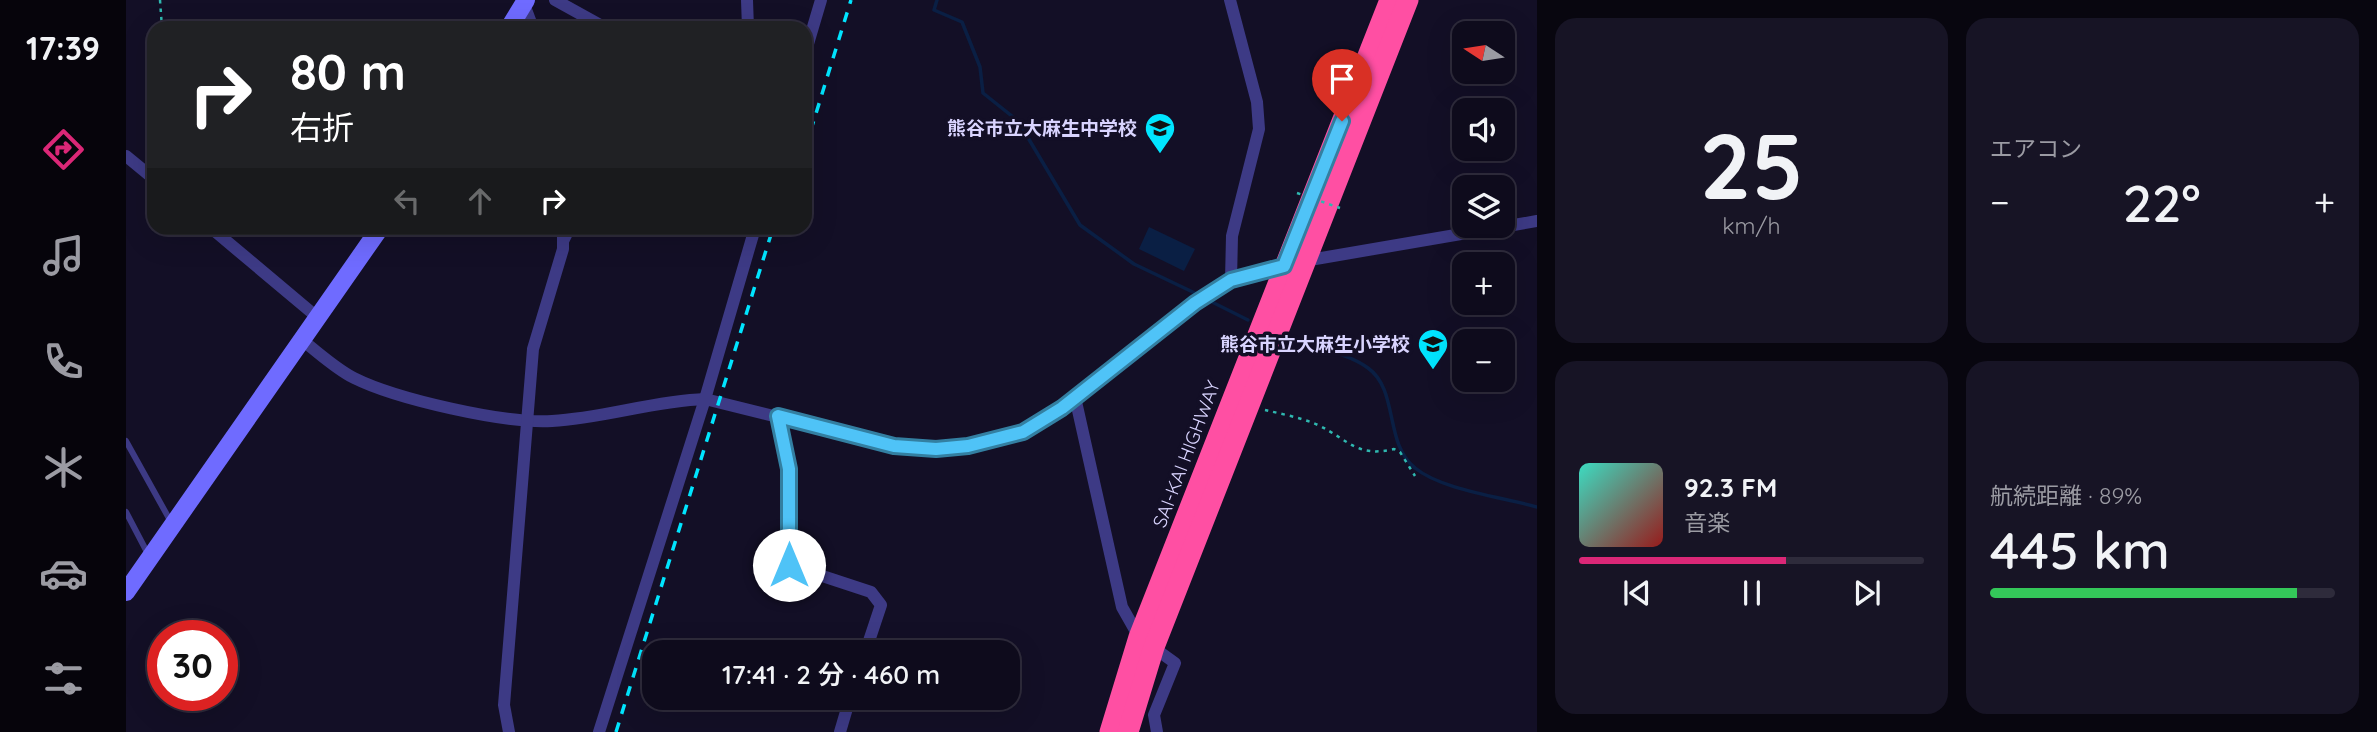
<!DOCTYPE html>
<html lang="ja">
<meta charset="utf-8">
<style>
:root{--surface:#0e0b1c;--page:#171425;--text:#f1f3f6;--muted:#9b9ba3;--line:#2e2b3b;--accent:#db2777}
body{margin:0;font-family:Quicksand,"Noto Sans JP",sans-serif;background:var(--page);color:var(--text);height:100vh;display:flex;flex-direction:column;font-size:26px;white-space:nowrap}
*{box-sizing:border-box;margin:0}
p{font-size:23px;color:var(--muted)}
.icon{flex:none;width:38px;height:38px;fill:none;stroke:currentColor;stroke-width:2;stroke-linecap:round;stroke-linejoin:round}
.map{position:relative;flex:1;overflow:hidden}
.drawer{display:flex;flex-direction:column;gap:18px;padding:18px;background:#08060f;width:840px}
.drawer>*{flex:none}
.guide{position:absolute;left:21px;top:21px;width:665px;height:214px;border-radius:21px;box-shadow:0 7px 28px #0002,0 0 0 2px var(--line);background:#202124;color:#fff;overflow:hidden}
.needle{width:46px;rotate:282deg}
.buttons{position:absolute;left:1326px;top:21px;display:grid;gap:14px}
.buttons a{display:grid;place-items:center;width:63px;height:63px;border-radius:14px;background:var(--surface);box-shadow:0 7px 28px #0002,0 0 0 2px var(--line);font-size:35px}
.speed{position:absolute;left:21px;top:620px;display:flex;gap:14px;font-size:35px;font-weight:700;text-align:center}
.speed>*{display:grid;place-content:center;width:91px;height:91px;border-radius:50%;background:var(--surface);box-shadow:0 7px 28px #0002,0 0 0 2px var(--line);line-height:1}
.speed .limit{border:10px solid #d22;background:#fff;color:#111}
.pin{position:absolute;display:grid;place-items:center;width:60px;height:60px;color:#fff;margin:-72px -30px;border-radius:50% 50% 50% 0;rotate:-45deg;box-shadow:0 0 7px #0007}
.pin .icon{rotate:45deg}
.me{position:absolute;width:77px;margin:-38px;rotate:0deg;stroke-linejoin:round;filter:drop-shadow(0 0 5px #0008)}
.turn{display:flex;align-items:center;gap:24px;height:147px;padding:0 28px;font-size:32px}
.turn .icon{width:91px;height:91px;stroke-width:2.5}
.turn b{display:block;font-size:49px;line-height:60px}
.lanes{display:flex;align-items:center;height:66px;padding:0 28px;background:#0003;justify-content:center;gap:35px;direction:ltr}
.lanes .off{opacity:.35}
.big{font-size:52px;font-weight:600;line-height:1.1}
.drawer .widget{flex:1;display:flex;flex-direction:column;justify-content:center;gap:10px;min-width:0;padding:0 24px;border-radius:21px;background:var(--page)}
.drawer .dial{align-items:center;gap:0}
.dial b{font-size:91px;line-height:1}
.song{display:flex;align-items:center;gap:21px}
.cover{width:84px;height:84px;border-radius:10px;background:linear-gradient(135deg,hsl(170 70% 55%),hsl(0 70% 35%))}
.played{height:7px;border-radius:4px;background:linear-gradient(90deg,var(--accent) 60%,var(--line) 60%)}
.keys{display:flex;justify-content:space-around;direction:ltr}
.heat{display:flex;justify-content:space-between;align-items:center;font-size:38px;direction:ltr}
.charge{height:10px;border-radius:5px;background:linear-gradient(90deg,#34c759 89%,var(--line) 0)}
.drawer .tiles{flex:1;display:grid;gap:18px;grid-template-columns:repeat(2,1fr)}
.trip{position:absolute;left:516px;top:640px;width:378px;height:70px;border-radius:21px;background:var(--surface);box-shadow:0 7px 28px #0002,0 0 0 2px var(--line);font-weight:600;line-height:70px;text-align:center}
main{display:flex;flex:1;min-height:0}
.tabs{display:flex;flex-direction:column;width:126px;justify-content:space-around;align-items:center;background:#06040b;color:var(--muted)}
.tabs .icon{width:49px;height:49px}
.tabs .on{color:var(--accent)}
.tabs b{font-size:32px;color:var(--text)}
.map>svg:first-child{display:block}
</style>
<main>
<nav class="tabs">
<b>17:39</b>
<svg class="icon on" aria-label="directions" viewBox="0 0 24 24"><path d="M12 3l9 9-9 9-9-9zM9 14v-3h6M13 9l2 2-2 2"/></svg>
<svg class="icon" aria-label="music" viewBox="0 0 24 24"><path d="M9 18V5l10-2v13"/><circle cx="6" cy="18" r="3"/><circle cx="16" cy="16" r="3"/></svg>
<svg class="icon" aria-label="phone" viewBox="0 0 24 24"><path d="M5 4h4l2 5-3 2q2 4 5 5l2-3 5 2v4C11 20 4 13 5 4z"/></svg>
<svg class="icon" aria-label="climate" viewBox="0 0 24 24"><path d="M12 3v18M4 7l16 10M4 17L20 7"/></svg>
<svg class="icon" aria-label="car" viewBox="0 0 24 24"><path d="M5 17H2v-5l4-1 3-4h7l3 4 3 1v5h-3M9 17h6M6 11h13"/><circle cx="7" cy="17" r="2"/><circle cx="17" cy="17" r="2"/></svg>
<svg class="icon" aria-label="filters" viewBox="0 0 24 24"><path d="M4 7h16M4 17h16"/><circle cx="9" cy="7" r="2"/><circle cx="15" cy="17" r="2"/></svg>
</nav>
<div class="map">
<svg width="1411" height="732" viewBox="0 0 1411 732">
<rect width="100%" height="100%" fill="#130f26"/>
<path fill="#0a1f44" d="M1023 227 1069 249 1058 271 1013 249Z"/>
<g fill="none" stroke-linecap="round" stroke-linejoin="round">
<g stroke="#0a1f44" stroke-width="3.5">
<path d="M811 0 808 10 836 22 854 67 857 93 892 121 954 225 1008 264 1073 295"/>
<path d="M1080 299 1122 320"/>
<path d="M1161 339C1187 349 1218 351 1242 368 1273 390 1258 444 1289 468 1316 490 1376 497 1411 507"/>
</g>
<g stroke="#2fb8b0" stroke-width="2.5" stroke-dasharray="3.5 5" stroke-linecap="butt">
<path d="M34 0 36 28"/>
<path d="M26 162 28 152"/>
<path d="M1139 410C1156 414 1176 418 1192 425 1223 440 1231 458 1268 449L1274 452 1289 476"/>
</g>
<g stroke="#3d3a85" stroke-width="6">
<path d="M440 242 447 228"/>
<path d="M0 441 45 522"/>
<path d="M0 512 22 554"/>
</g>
<g stroke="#3d3a85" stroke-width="12">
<path d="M429 0 476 26 495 28"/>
<path d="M621 0 622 28"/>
<path d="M1104 0 1131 102 1133 129 1106 236 1105 280"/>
<path d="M398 4 407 28"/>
<path d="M679 54 695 0"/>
<path d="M0 156 28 179"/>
<path d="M85 228 191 317"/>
<path d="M176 340C193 353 210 369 228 378 270 399 379 424 426 421 478 418 527 401 579 399L768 446 810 449 842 446 897 432 936 408 1069 303 1105 280 1178 261 1411 221"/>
<path d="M949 397 996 607 1013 637 1049 663 1028 715 1031 732"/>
<path d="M652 416 663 469V565L745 592 755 605 739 653"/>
<path d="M383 732 378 705 407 349 437 249V228"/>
<path d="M473 732 579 399 629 228"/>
<path d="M714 732 724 698"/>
</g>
<g stroke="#6f6bff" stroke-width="18">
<path d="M383 28 400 0"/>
<path d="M0 592 254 228"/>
</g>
<g stroke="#ff4fa3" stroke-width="21">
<path d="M984 732 1013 637 1264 0"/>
<path d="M1002 732 1028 647 1282 0"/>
</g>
<g stroke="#00e5ff" stroke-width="3.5" stroke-dasharray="10 9" stroke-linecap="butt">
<path d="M679 149 725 0"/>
<path d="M490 732 647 228"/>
</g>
<path stroke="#2fb8b0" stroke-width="2.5" stroke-dasharray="3.5 5" stroke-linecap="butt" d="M1171 193 1214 208"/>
</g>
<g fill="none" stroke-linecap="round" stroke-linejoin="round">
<g stroke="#337fa1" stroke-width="18">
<path id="route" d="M663 565V469L652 416 768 446 810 449 842 446 897 432 936 408 1069 303 1105 280 1158 266 1216 121"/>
</g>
<use href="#route" stroke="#4fc3f7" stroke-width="12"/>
</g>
<defs>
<g id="school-pin" transform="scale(1.575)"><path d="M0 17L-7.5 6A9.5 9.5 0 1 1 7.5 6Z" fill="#00e5ff" stroke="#130f26"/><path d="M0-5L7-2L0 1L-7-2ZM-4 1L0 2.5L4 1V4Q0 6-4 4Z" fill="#111"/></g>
</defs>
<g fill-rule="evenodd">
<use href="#school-pin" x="1034" y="128"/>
<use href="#school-pin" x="1307" y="344"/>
</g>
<g text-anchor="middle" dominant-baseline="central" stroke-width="7" stroke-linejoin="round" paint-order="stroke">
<g font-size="19" font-weight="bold" fill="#d9d4ff" stroke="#130f26" text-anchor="end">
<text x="1011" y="128">熊谷市立大麻生中学校</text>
<text x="1284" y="344">熊谷市立大麻生小学校</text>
</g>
<g font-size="19" fill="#d9d4ff" stroke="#130f26">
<text transform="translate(1060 454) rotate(-69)">SAI-KAI HIGHWAY</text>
</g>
</g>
</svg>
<div class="buttons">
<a><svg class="needle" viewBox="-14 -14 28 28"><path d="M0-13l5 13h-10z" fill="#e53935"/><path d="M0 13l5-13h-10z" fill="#9b9ba3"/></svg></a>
<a><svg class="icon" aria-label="sound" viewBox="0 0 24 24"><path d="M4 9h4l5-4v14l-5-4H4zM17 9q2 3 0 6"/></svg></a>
<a><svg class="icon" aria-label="layers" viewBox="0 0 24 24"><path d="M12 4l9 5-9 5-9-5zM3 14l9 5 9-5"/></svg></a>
<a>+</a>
<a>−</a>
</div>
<div class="speed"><div class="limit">30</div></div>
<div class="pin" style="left:1216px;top:121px;background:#d93025"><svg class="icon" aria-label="arrive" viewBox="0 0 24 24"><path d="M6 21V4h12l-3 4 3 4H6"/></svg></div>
<svg class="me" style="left:663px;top:565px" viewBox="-20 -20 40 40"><circle r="19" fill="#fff"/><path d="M0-13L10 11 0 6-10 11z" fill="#4fc3f7"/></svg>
<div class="trip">17:41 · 2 分 · 460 m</div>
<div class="guide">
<div class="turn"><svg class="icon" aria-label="right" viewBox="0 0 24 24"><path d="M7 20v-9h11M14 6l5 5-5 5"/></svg><div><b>80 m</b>右折</div></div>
<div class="lanes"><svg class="icon off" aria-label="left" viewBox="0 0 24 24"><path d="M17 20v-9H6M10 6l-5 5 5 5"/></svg><svg class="icon off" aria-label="ahead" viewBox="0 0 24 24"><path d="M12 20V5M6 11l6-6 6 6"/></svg><svg class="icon" aria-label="right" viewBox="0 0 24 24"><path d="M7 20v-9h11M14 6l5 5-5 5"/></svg></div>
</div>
</div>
<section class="drawer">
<div class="tiles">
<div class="widget dial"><b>25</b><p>km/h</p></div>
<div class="widget"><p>エアコン</p>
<div class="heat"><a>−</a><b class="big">22°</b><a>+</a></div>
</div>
<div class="widget">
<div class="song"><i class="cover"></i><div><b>92.3 FM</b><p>音楽</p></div></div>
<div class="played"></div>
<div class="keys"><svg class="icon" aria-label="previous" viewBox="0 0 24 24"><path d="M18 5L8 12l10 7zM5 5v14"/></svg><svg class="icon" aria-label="pause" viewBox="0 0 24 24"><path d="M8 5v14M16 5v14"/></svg><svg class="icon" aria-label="next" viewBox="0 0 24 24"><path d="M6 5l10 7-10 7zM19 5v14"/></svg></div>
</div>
<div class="widget"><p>航続距離 · 89%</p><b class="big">445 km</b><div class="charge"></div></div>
</div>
</section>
</main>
